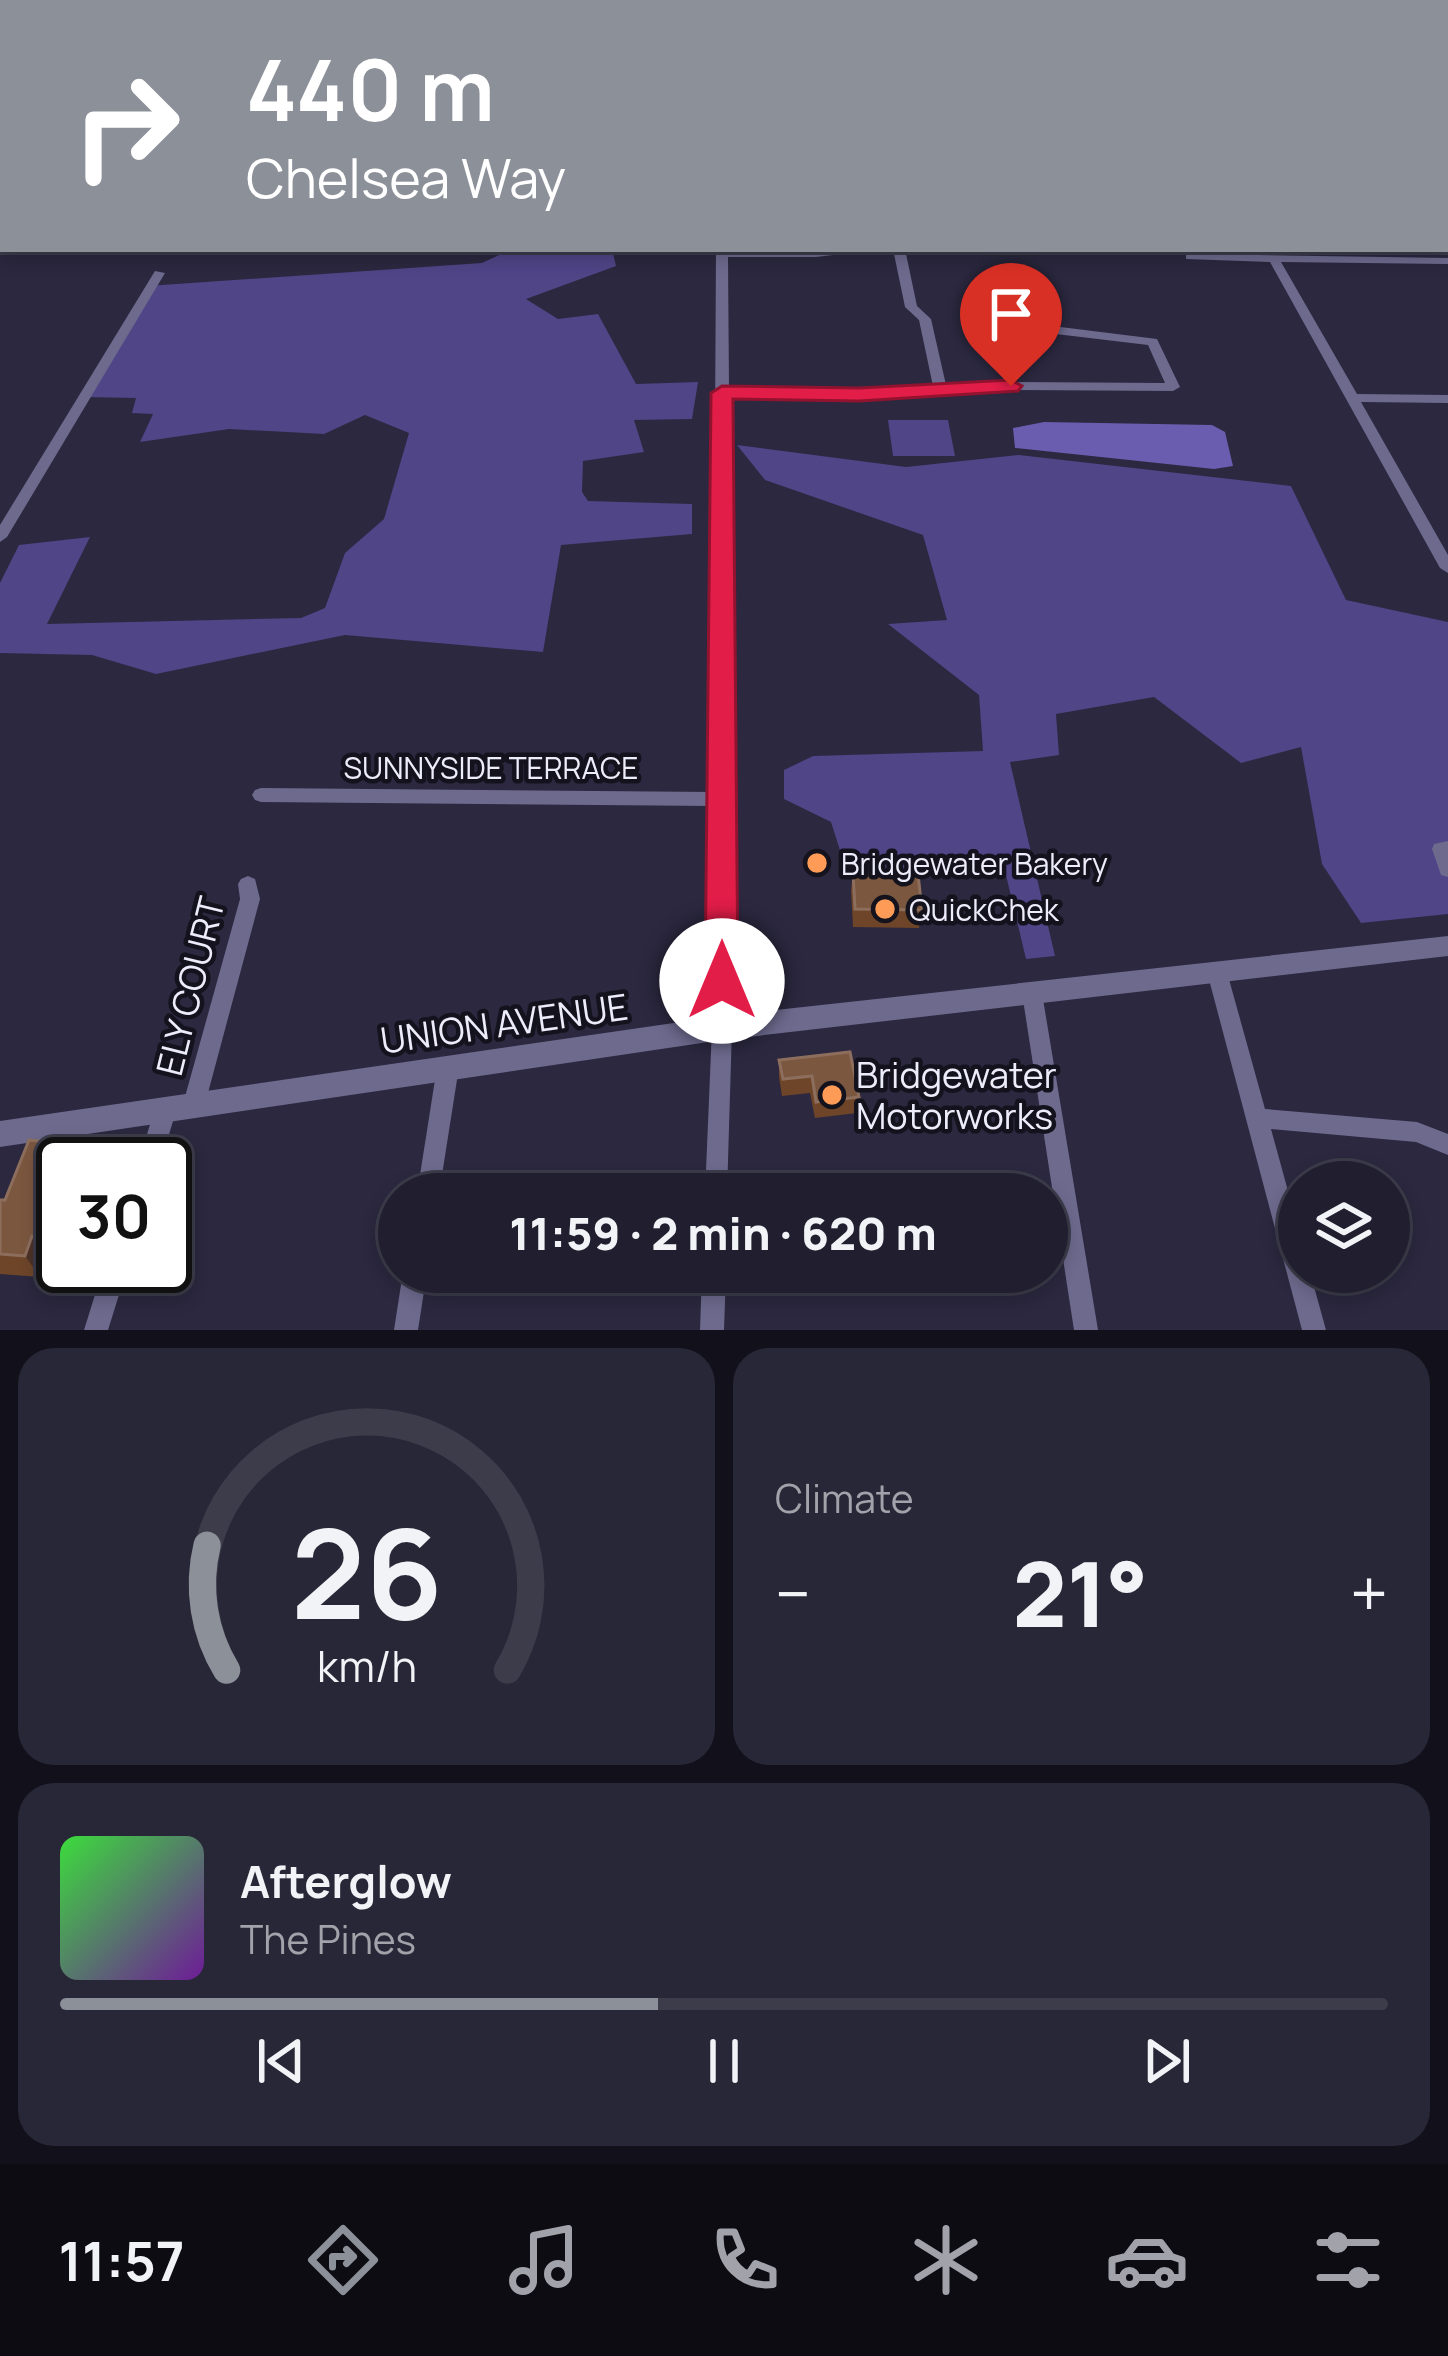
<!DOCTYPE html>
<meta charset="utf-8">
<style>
:root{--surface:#201e2f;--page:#282737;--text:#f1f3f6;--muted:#a2a2aa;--line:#3d3c4b;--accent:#8c9099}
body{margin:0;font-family:Manrope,sans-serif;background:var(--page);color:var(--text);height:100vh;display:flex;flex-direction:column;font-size:45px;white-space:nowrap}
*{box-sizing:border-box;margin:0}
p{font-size:39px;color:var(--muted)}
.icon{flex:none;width:66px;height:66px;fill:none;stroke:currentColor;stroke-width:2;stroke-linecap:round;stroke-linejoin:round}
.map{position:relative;height:1330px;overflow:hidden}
.details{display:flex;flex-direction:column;gap:18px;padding:18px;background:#12101a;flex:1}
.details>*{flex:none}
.hud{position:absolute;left:0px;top:0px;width:1449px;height:252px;box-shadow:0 6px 18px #0003,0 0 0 3px var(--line);background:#8c9099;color:#fff;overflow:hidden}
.buttons{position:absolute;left:1278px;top:1161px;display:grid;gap:24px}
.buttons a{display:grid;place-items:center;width:132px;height:132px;border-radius:50%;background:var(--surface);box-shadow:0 6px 18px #0003,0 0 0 3px var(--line);font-size:60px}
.speed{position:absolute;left:36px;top:1137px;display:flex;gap:24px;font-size:60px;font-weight:700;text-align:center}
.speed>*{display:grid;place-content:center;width:156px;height:156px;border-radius:50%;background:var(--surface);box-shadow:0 6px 18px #0003,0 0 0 3px var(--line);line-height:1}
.speed .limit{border:6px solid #111;border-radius:18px;background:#fff;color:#111}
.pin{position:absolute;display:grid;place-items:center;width:102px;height:102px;color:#fff;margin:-123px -51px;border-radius:50% 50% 50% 0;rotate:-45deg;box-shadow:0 0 12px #0007}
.pin .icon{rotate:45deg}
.me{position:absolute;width:132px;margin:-66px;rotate:0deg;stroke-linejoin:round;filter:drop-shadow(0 0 9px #0008)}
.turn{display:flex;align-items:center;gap:42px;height:252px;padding:0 48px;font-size:54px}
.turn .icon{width:156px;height:156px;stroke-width:2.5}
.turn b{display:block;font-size:84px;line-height:102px}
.big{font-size:90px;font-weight:800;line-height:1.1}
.details .tile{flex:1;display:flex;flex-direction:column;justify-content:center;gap:18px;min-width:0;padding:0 42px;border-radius:36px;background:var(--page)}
.details .dial{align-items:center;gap:0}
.dial svg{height:312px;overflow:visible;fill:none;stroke:var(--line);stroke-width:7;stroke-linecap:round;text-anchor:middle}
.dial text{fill:var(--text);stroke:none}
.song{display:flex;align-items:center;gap:36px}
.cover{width:144px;height:144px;border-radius:18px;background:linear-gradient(135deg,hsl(120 70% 55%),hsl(280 70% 35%))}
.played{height:12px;border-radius:6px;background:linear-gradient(90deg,var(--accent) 45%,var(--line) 45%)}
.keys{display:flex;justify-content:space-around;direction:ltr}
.heat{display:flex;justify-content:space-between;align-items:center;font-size:66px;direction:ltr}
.details .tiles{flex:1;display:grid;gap:18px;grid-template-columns:1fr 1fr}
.tile:last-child{grid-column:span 2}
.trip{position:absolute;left:378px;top:1173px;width:690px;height:120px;border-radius:60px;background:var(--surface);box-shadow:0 6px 18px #0003,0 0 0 3px var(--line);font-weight:800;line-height:120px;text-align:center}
.dock{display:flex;height:192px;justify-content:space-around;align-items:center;background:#0d0c13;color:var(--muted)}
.dock .icon{width:84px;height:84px}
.dock .selected{color:var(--accent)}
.dock b{font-size:54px;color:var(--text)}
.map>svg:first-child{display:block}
</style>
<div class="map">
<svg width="1448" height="1330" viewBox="0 0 1448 1330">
<rect width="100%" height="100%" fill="#2b283f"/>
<g fill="#4f4587">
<path d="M512 249H612L616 266 526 299 558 319 598 314 636 384 698 382 692 419 634 420 644 452 583 461 582 492 588 501 692 504V534L561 545 543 652 345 635 156 674 92 655 0 653V583L19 545 90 537 47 624 301 618 325 608 345 553 384 519 409 433 365 415 324 434 229 429 140 442 153 414 132 413 136 398 83 397 147 286 482 263Z"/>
<path d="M888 420H948L955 456H893Z"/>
<path d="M737 445 906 467 1019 455 1291 486 1346 600 1448 622V914L1361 923 1322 864 1301 747 1241 763 1154 697 1056 714 1059 755 1010 762 1055 956 1026 959 1005 871 847 872 831 822 784 799V770L813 756 983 751 979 695 888 624 947 620 923 535 765 480Z"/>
</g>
<path fill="#6a5db0" d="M1044 422 1212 425 1225 432 1233 466 1214 469 1015 448 1013 428Z"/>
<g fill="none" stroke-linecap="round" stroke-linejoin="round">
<g fill="#6d6a8e" fill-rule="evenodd">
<path d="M458 0H467L464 3H455Z"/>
<rect x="0" y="13" width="3" height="6"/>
<rect x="1446" y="159" width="2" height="8"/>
<path d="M716 249H864L858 252 816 257H728L729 389 859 390 933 386 919 320 905 307 893 249H905L917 306 931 319 946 385 1004 382 989 328 1004 320 1157 339 1180 387 1173 391 1011 390 859 398 729 397 732 1028 727 1194H705L712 1028 713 806 261 802 255 800 252 795 255 790 261 788 713 792ZM1006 328 1148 345 1165 383 1016 382 1002 330Z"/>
<path d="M1190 254 1448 258V264L1281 262 1357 394 1448 395V403L1361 402 1448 555V573L1440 568 1270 262 1186 259V255Z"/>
<path d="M155 271 165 273 7 537 0 542V525Z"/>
<path d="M1448 841V877L1441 875 1432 849 1434 844Z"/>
<path d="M248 876 255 879 260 899 205 1104 202 1111 194 1114 186 1111 183 1104 240 899 238 884 241 879Z"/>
<path d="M1217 964 1224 966 1227 972 1265 1109 1417 1122 1448 1134V1155L1416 1142 1271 1129 1299 1231V1272H1310L1326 1330H1302L1207 972 1210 966Z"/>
<path d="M1032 984 1039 987 1042 993 1098 1330H1074L1022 993 1025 987Z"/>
<path d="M448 1058 456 1060 459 1067 439 1194H417L437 1067 440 1060Z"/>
<path d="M166 1098 174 1101 177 1108 160 1164H138L155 1108 158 1101Z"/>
<path d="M104 1266H128L108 1330H84Z"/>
<path d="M403 1272H427L418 1330H394Z"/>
<path d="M702 1272H726L724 1330H700Z"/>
</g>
<path fill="#6d6a8e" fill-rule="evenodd" d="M1448 936V956L722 1040 0 1147V1121L722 1016Z"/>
<g fill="#bcb5f6" fill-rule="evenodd">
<rect x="1446" y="112" width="2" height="10"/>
<path d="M3 133V143L0 144V134Z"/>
<rect x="0" y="168" width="3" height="10"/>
</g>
<g fill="#c9c4fb" fill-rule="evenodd">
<path d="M749 0H799L747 3Z"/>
<path d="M920 0H968L918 3Z"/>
<path d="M1333 0H1379L1381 3H1335Z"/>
<path d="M1448 19V29L1446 30V20Z"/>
<path d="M1446 55 1448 56V66L1446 65Z"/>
<rect x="0" y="70" width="3" height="10"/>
<rect x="1446" y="87" width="2" height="10"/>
</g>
<path stroke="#6d6a8e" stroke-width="12" d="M941 0 949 3"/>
</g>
<g fill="#6e4529">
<path d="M853 873 922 910 919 928 853 927 851 891Z"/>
<path d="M779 1060 859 1097 857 1113 815 1118 810 1093 782 1096 779 1077Z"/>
<path d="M78 1145 90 1164H63V1257H46L40 1277 0 1274V1200H5Z"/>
</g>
<g fill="#4d3228">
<path d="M78 1145 90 1164H71Z"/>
<path d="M32 1236 46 1257 40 1277 25 1256Z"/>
</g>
<g fill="#7b573f" stroke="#8d6e5d" stroke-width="3">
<path d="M853 873 918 874 922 910 855 909Z"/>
<path d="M850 1052 859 1097 816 1102 812 1076 783 1079 779 1060Z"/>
<path d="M29 1140 78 1145 71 1164H63V1187L60 1196H63V1224L59 1236H32L25 1256 0 1254V1200H5Z"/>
</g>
<path fill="#e11d48" stroke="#92132f" stroke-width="3" d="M1011 380 1022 386 1018 391 859 401 733 399 738 981 733 991 722 995 710 991 705 981 711 393 722 386 859 388Z"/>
<g fill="#fe9c57" stroke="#14131d" stroke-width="4.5">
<circle cx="817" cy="863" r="12"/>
<circle cx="885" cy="909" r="12"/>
<circle cx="832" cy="1095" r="12"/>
</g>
<g text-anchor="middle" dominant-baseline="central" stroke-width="9" stroke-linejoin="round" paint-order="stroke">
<g font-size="30" fill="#edecfb" stroke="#14131d">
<text x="491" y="767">SUNNYSIDE TERRACE</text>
</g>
<g font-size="30" fill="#edecfb" stroke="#14131d" text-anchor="start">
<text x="841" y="863">Bridgewater Bakery</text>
<text x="909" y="909">QuickChek</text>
</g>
<g font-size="36" fill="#edecfb" stroke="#14131d">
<text transform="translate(190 986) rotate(-76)">ELY COURT</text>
<text transform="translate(504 1023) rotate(-8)">UNION AVENUE</text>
</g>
<g font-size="36" fill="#edecfb" stroke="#14131d" text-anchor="start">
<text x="856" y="1074">Bridgewater<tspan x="856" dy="41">Motorworks</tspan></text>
</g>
</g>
</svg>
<div class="buttons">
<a><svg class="icon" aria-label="layers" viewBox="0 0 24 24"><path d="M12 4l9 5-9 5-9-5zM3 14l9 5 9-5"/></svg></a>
</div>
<div class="speed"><div class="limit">30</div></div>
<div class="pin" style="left:1011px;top:386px;background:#d93025"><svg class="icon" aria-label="arrive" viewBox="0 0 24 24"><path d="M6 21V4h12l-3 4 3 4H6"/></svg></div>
<svg class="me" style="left:722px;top:981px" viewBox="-20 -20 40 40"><circle r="19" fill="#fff"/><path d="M0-13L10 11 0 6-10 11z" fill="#e11d48"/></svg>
<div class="trip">11:59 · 2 min · 620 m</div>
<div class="hud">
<div class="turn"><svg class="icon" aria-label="right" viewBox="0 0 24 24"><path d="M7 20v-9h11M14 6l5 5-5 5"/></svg><div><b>440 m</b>Chelsea Way</div></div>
</div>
</div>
<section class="details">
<div class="tiles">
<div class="tile dial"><svg viewBox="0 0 100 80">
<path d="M14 69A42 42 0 1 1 86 69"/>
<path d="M14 69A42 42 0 0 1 9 37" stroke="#8c9099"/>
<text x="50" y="56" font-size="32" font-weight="700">26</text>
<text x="50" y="72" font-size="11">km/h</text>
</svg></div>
<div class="tile"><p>Climate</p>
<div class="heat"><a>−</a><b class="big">21°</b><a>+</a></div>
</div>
<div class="tile">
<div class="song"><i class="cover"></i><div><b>Afterglow</b><p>The Pines</p></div></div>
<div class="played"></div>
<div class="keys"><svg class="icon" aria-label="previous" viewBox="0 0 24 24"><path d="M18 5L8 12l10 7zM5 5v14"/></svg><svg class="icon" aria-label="pause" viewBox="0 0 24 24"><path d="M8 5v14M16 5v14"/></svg><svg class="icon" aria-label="next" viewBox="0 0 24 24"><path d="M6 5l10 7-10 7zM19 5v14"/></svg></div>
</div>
</div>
</section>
<nav class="dock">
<b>11:57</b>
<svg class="icon selected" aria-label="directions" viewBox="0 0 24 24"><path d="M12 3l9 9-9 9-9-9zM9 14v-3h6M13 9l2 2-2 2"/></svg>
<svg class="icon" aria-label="music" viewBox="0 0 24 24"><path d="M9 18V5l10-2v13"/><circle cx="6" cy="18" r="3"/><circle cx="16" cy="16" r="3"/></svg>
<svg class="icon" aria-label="phone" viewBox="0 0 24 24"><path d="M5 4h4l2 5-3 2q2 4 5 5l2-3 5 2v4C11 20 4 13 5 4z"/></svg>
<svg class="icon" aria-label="climate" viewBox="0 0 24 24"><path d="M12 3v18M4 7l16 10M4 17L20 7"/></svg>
<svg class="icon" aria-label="car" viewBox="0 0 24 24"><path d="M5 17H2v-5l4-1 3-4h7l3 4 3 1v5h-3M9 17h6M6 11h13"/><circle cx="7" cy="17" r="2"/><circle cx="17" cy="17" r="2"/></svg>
<svg class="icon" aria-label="filters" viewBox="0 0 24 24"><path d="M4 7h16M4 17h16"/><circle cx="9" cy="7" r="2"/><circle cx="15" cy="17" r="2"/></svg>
</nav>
